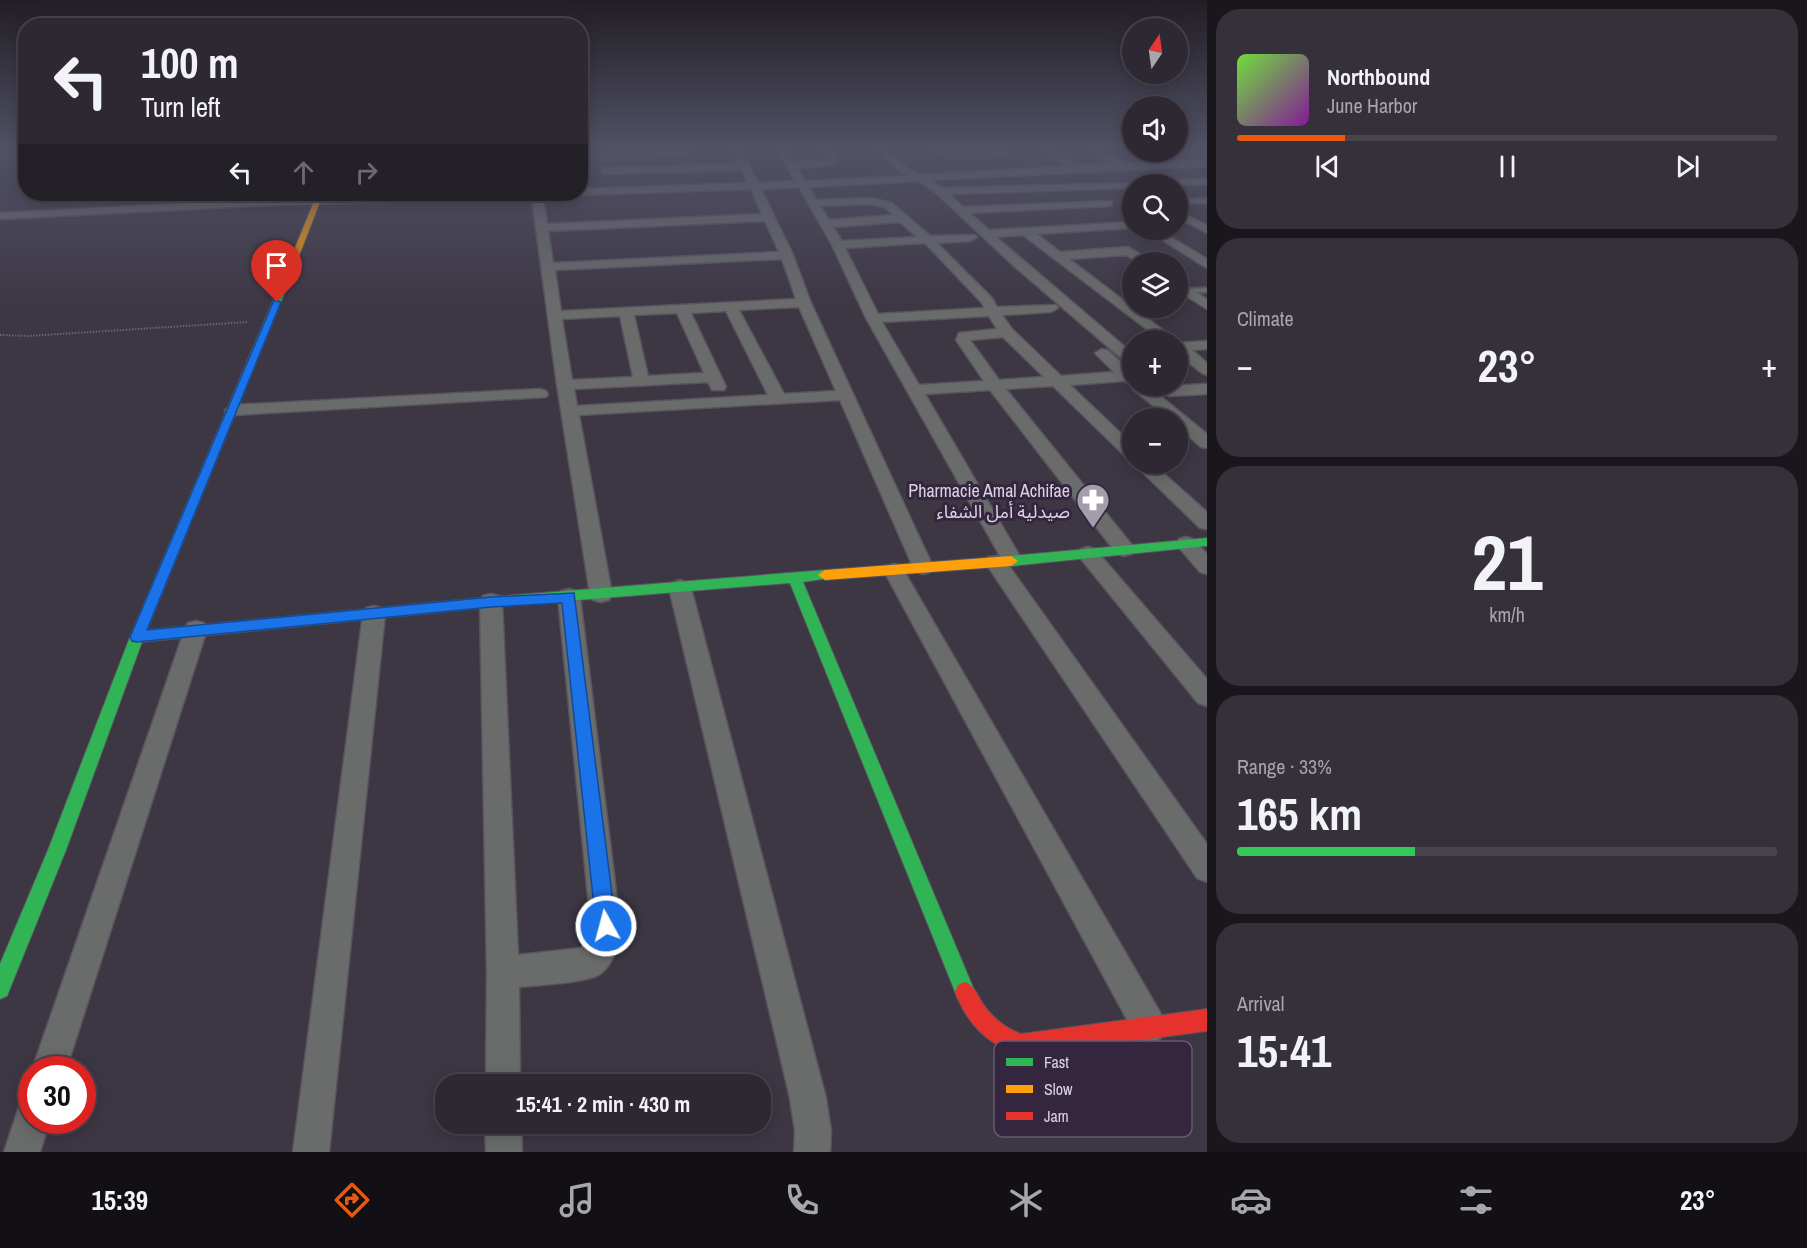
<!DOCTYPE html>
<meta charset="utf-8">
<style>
:root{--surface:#2e2832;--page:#36303a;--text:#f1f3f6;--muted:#a7a6ac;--line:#49444d;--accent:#ea580c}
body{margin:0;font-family:"Archivo Narrow","Noto Sans Arabic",sans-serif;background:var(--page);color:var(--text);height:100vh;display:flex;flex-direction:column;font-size:22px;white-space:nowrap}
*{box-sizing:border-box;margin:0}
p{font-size:20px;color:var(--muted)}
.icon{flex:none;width:33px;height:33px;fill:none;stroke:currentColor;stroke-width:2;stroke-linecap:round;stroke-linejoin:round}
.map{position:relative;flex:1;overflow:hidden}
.panel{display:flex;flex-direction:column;gap:9px;padding:9px;background:#19161c;width:600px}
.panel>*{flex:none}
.banner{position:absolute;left:18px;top:18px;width:570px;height:183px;border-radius:24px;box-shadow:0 3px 15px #0003,0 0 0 2px var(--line);background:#2e2832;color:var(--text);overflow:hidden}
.needle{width:39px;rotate:13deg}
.buttons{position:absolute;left:1122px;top:18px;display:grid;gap:12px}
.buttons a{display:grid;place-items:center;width:66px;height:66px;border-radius:50%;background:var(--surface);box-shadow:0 3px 15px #0003,0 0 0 2px var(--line);font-size:30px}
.speed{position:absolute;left:18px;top:1056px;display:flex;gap:12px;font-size:30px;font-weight:700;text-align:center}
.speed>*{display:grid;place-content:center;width:78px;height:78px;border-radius:50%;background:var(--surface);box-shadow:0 3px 15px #0003,0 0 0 2px var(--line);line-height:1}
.speed .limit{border:9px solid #d22;background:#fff;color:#111}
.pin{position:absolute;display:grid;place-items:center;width:51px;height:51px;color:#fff;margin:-62px -26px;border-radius:50% 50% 50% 0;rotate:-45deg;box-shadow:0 0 6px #0007}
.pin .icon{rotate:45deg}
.me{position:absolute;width:66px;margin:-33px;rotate:353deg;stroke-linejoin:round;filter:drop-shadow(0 0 4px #0008)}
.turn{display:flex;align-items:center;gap:21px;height:126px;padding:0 24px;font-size:27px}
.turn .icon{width:78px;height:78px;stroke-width:2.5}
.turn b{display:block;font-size:42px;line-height:51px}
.lanes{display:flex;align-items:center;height:57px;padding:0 24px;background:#0003;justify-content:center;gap:30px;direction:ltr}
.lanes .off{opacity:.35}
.big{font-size:45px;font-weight:700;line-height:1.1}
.panel .tile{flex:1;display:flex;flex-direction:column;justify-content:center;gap:9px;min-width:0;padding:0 21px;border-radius:24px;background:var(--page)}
.panel .dial{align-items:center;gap:0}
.dial b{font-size:78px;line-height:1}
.song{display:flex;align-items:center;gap:18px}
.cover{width:72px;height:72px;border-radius:9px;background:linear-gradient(135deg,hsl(100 70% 55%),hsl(290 70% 35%))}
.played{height:6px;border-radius:3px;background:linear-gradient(90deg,var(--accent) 20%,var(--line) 20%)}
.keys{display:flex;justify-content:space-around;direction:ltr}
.heat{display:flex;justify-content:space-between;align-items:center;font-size:33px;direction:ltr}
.charge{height:9px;border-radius:4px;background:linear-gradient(90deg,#34c759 33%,var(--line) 0)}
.trip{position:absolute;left:435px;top:1074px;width:336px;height:60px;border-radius:24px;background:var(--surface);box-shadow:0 3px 15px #0003,0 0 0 2px var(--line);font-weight:700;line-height:60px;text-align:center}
.tab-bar{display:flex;height:96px;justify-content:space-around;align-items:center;background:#121014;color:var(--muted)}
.tab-bar .icon{width:42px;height:42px}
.tab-bar .current{color:var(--accent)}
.tab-bar b{font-size:27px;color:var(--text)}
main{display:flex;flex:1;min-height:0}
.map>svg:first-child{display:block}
</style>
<main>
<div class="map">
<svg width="1207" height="1152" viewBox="0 0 1207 1152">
<rect width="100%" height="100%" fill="#3d3643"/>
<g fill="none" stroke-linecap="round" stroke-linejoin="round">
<g stroke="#59535f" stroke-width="4">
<g id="lane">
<path d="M1207 199V203H1178V200Z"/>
<path d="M1207 288V292L1187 293 1184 291 1187 289Z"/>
</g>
</g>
<g stroke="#59535f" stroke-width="3">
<g id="street">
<path d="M682 149H693L682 156 598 160 593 157 598 154Z"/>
<path d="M733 149H741L758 183 795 181 777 149H785L794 162 826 160 828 159 820 149H830L838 159 832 165 797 168 805 181 908 176 902 173 875 149H884L908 169 923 175 1066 166 1041 149H1051L1079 165 1112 164 1087 149H1097L1125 163 1207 160V166L931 180 942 188 1136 183 1137 184H1132V188L949 194 963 207 1112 201V205L1108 206 970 213 989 230 1132 222V228L1037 234 1060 252 1128 247 1149 259 1151 262H1137L1126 255 1069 259 1176 340H1161L1023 235 996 237 1132 353V365L1127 363 1015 267 936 193 919 181 809 187 816 200 871 198 892 203 930 236 975 235 977 237 971 241 937 243 992 298 997 307 1056 305 1058 308 1051 312 1002 315 1012 329 1061 376 1114 372 1095 353 1102 349 1107 350 1132 372V386H1148L1207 434V448L1201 447 1178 427V418H1168L1133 389 1132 385 1124 381 1070 385 1132 444V458L1126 457 1053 386 1006 389 1131 544 1134 549 1131 554 1124 556 1117 554 990 390 925 394 1022 560 1019 565 1009 566 1207 844V882L1197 878 985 562 988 557 1000 556 866 318 832 245 799 187 761 189 793 255 811 303 933 567 930 572 923 574 916 572 913 567 840 400 579 415 612 594 609 600 601 602 593 600 590 594 557 385 532 198 271 205 0 219V213C186 203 371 194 557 194L556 196 543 197 547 224 762 214 751 189 580 195 576 194H580V189L748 183 742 170 604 174 599 171 604 168 739 164ZM871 204 884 207 893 215 829 220 820 206ZM765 221 779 252 553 263 548 231ZM900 222 917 237 842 241 833 227ZM925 243 982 303 984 308 878 314 845 248ZM782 259 796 299 561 311 555 270ZM799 307 836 391 784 394 739 310ZM726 311 768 395 577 406 574 389 708 382 712 390H724L726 387 691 313ZM677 313 704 373 648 376 634 315ZM620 316 633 377 572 380 562 319ZM989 316 997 329 959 333 956 340 984 381 919 385 882 322ZM1003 337 1044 377 999 380 970 340Z"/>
<path d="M930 149H942L952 153 1003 151 1008 154 1003 157 951 159Z"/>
<path d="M1207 179V185L1138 184 1143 181Z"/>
<path d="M1178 211 1207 225V233L1178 218Z"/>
<path d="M1146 230H1159L1207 259V268Z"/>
<path d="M1178 281 1207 299V309L1178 291Z"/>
<path d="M1207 341V349L1192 350 1207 363V375L1202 373 1178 354V343Z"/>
<path d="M1207 384V394L1169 396 1161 391 1169 386Z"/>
<path d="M540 389 546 391 548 394 546 397 233 415 225 410 233 405Z"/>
<path d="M1134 464H1153L1207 512V529L1200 528Z"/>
<path d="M1186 537 1193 539 1207 554V574L1200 572 1176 544 1179 539Z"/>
<path d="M1088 547 1095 549 1207 679V706L1198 703 1081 559 1078 554 1081 549Z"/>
<path d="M894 564 901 566 1161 1014 1166 1026 1161 1038 1149 1043 1137 1038 884 571 887 566Z"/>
<path d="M680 580 688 583 691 588 826 1098 831 1131 830 1152H794L795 1131 790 1098 669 588 672 583Z"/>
<path d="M569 589 577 591 580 597 621 932C619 945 612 966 600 974 587 983 537 985 519 987L520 1084H486L487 973 480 602 483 596 491 594 499 596 502 602 518 955 581 948 589 938 591 926 558 597 561 591Z"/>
<path d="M374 606 382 608 385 614 329 1152H293L363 614 366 608Z"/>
<path d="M196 621 204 623 207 629 66 1070H32L185 629 188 623Z"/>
<path d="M32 1102V1120H50L40 1152H4L19 1107Z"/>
<path d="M485 1124H521L522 1152H486Z"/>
</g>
</g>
<g stroke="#59535f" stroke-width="2">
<g id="fast">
<path d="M283 284 287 287 147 630 491 597 825 570 830 572 832 575 830 578 803 582 975 992 972 999 965 1002 958 999 790 583 491 607 142 642 66 850 7 996 0 999V964L48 850 130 637 279 287Z"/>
<path d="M1207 538V546L1011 566 1004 561 1011 556Z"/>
</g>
</g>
<g stroke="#59535f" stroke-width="2">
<g id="slow">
<path d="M317 194H323L287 287 280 289 279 287Z"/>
<path d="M1011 556 1018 561 1011 566 825 580 818 575 825 570Z"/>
</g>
</g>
<g stroke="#59535f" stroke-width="2">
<path id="jam" d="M965 982C975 986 977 995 983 1004 992 1017 1005 1028 1021 1034L1207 1009V1031L1021 1056C987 1044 968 1025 955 992L958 985Z"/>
</g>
<path stroke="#69696b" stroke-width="2" stroke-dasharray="1.5 1.5" stroke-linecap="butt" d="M0 335 28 336 248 322"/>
<use href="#lane" fill="#6a6c6c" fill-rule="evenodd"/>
<use href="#street" fill="#6a6c6c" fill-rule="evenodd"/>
<use href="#fast" fill="#30b455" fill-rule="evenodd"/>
<use href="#slow" fill="#ff9f0a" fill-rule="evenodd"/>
<use href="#jam" fill="#e5322d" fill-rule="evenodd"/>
</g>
<linearGradient id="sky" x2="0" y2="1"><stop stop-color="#221e25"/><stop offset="0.48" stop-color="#515266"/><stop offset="1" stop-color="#515266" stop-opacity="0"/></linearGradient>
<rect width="1207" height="310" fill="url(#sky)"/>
<path fill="#1a73e8" stroke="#114b97" stroke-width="1.5" d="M274 300 281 302 147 630 491 597 574 593 616 926 613 933 606 935 599 933 596 926 562 603 491 607 137 642 132 641 130 637Z"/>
<defs>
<g id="pharmacy-pin" transform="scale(1.725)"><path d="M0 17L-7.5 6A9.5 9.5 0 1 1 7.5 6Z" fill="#a49cab" stroke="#33263e"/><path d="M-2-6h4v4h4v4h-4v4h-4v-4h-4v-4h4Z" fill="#fff"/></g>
</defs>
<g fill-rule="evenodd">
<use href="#pharmacy-pin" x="1093" y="500"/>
</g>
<g text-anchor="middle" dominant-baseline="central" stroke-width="6" stroke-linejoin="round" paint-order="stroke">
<g font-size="18" fill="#dbd3e3" stroke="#33263e" text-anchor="end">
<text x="1070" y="490">Pharmacie Amal Achifae<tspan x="1070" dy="21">صيدلية أمل الشفاء</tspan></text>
</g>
</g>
<rect x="994" y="1041" width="198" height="96" rx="9" fill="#33263e" stroke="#655a70" stroke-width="1.5"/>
<rect x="1006" y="1058" width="27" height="8" fill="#30b455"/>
<rect x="1006" y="1085" width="27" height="8" fill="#ff9f0a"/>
<rect x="1006" y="1112" width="27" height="8" fill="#e5322d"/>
<g font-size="16" fill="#dbd3e3">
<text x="1044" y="1068">Fast</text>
<text x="1044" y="1095">Slow</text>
<text x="1044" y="1122">Jam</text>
</g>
</svg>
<div class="buttons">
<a><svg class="needle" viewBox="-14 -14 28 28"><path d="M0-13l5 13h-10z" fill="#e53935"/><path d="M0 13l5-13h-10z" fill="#a7a6ac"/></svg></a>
<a><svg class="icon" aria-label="sound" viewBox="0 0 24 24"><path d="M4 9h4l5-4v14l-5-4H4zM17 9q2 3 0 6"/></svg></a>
<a><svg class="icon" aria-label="search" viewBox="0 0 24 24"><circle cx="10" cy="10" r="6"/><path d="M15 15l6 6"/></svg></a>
<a><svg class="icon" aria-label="layers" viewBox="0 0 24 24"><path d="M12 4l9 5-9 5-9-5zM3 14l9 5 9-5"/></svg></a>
<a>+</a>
<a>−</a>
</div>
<div class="speed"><div class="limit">30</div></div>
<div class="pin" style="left:277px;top:302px;background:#d93025"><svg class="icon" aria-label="arrive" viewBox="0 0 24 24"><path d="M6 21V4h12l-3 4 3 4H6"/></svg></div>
<svg class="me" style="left:606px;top:926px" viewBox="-20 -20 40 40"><circle r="17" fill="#1a73e8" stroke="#fff" stroke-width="3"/><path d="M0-11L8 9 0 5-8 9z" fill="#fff"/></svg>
<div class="trip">15:41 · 2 min · 430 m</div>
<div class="banner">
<div class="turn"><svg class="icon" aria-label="left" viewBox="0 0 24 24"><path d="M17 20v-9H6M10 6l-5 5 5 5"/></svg><div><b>100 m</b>Turn left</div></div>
<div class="lanes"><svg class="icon" aria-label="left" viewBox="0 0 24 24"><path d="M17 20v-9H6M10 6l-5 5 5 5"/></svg><svg class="icon off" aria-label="ahead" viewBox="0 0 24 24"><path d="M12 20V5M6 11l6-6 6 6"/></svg><svg class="icon off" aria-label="right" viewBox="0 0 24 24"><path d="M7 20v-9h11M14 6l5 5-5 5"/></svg></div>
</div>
</div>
<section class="panel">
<div class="tile">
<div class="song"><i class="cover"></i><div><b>Northbound</b><p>June Harbor</p></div></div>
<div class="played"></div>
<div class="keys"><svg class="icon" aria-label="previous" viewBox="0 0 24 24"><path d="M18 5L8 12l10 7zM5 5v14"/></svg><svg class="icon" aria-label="pause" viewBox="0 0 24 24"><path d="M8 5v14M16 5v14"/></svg><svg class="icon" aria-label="next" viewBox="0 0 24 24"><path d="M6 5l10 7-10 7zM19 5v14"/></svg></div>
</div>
<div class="tile"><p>Climate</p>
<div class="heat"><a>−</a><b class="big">23°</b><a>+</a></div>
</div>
<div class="tile dial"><b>21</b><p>km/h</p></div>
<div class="tile"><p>Range · 33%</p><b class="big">165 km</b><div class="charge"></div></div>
<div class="tile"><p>Arrival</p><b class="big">15:41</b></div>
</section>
</main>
<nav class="tab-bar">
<b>15:39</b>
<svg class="icon current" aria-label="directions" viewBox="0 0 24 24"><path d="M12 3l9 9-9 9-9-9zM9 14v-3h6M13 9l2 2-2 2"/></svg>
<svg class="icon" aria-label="music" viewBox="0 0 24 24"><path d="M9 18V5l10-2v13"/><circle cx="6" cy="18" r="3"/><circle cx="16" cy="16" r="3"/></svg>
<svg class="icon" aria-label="phone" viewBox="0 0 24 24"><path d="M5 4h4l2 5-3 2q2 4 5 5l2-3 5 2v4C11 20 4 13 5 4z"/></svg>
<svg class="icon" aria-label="climate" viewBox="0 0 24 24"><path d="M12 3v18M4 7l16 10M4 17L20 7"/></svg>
<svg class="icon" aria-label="car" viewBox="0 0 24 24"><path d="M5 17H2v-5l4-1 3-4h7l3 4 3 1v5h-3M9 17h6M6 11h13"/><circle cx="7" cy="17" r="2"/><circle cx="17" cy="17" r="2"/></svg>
<svg class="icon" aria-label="filters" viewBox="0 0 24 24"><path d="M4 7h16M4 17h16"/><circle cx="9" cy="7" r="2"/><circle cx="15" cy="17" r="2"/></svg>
<b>23°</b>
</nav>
